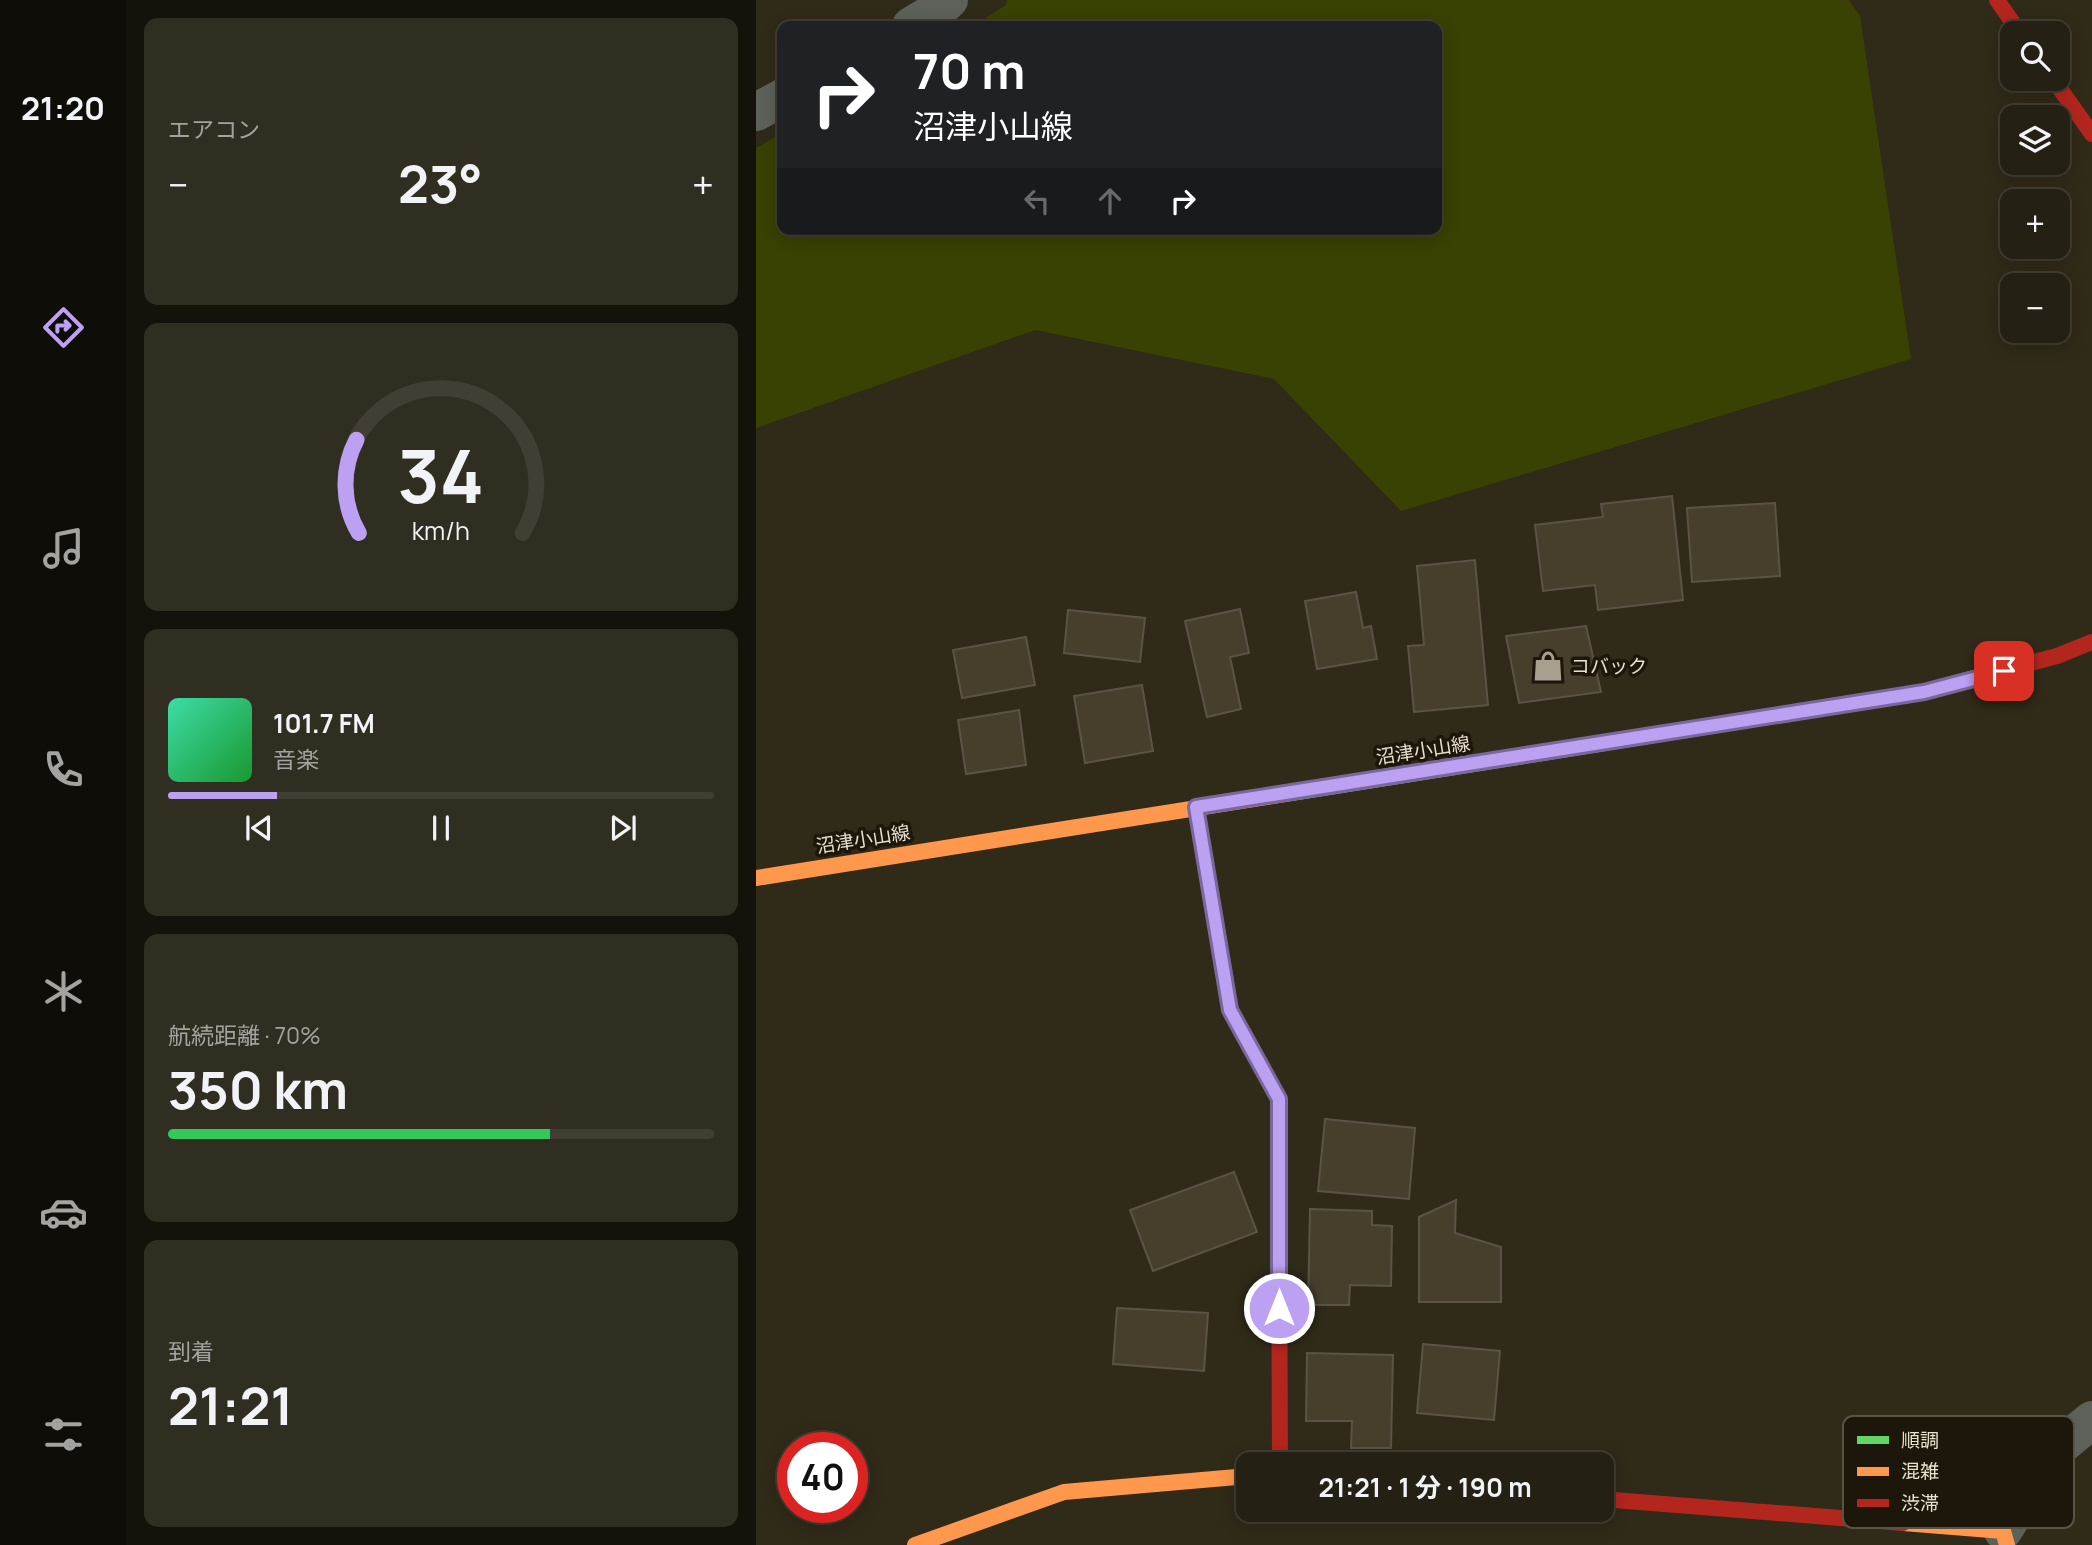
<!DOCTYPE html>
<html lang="ja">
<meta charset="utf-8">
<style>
:root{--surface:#242013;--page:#302d21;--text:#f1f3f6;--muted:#a3a3a0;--line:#413e33;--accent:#bca0f2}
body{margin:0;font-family:Manrope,"Noto Sans JP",sans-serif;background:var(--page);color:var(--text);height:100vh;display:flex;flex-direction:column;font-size:26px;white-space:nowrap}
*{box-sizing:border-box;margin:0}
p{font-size:23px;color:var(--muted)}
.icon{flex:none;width:38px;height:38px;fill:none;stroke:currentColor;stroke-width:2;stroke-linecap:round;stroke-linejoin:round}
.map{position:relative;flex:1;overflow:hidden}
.details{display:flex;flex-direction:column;gap:18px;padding:18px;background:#14120a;width:630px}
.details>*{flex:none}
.hud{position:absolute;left:21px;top:21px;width:665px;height:214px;border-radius:14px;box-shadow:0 4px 18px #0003,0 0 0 2px var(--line);background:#202124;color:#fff;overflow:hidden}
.fabs{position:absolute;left:1244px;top:21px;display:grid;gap:14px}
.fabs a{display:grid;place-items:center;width:70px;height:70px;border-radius:14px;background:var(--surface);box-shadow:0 4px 18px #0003,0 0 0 2px var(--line);font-size:35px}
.speed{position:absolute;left:21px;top:1432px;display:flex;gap:14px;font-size:35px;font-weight:700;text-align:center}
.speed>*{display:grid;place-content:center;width:91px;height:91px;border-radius:50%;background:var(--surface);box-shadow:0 4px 18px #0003,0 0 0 2px var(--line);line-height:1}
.speed .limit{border:10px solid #d22;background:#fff;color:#111}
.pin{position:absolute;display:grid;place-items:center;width:60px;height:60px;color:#fff;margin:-30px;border-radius:14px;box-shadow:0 4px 10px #0006}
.me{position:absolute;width:77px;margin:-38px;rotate:0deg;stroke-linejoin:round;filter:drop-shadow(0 0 5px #0008)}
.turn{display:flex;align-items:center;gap:24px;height:147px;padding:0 21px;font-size:32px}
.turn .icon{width:91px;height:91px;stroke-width:2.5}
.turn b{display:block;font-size:49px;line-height:60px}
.lanes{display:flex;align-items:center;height:66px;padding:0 21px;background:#0003;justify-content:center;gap:35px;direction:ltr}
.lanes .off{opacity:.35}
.big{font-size:52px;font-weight:700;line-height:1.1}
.details .widget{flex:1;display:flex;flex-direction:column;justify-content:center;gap:10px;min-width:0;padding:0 24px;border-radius:14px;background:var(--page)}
.details .dial{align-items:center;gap:0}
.dial svg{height:182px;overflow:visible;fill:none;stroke:var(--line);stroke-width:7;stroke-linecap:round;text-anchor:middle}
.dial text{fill:var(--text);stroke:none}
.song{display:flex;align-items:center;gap:21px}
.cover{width:84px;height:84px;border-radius:10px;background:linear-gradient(135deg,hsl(160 70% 55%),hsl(130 70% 35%))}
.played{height:7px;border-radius:4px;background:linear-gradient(90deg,var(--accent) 20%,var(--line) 20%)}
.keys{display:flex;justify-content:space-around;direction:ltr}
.heat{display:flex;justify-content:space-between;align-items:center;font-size:38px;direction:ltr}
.charge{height:10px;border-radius:5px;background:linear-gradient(90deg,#34c759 70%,var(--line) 0)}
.trip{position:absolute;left:480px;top:1452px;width:378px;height:70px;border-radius:14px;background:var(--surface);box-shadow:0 4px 18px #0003,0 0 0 2px var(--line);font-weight:700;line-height:70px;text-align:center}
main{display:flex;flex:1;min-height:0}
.menu{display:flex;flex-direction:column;width:126px;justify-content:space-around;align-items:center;background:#0e0d08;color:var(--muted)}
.menu .icon{width:49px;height:49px}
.menu .on{color:var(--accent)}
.menu b{font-size:32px;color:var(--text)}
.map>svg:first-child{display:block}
</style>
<main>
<nav class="menu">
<b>21:20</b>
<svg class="icon on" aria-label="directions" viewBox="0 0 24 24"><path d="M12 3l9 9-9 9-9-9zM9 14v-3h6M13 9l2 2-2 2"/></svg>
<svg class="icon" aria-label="music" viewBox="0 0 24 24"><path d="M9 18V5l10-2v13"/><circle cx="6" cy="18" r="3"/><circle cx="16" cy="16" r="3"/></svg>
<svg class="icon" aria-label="phone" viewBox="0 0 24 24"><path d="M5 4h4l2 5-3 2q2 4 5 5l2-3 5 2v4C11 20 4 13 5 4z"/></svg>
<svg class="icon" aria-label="climate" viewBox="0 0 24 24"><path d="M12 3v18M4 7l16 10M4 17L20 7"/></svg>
<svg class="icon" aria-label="car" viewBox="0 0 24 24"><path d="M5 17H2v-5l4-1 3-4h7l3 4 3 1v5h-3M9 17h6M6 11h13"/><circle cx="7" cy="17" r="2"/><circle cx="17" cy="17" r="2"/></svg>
<svg class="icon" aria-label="filters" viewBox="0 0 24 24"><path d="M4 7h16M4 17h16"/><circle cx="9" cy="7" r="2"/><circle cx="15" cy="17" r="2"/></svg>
</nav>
<section class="details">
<div class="widget"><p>エアコン</p>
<div class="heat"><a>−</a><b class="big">23°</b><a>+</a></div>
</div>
<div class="widget dial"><svg viewBox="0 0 100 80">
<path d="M14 69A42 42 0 1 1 86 69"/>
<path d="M14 69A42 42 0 0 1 13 28" stroke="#bca0f2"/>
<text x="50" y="56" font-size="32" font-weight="700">34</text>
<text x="50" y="72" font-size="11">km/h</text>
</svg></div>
<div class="widget">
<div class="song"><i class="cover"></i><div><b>101.7 FM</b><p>音楽</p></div></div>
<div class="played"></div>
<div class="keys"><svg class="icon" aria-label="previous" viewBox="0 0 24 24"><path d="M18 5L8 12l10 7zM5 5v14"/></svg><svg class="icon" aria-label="pause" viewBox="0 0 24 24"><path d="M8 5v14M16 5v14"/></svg><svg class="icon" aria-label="next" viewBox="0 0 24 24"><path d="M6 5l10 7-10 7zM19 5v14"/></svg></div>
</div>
<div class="widget"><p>航続距離 · 70%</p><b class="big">350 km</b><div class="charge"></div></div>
<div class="widget"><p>到着</p><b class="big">21:21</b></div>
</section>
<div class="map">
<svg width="1336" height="1545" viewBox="0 0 1336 1545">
<rect width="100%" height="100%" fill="#302a19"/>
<path fill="#394103" d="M251 0H1093L1104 16 1155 359 645 511 518 379 279 330 0 428V148L26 133V229H681V26H217L250 5Z"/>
<g fill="#463f2c" stroke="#5a5447" stroke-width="2">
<path d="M916 496 927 600 842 610 839 585 787 591 779 525 847 517 845 504Z"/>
<path d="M1019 503 1024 576 936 582 931 508Z"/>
<path d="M719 560 732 705 658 712 652 646 668 645 661 566Z"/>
<path d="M600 592 607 628 615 626 621 659 561 669 549 601Z"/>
<path d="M484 609 493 653 474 657 485 709 451 717 429 621Z"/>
<path d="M312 610 389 618 384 662 308 653Z"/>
<path d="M830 626 845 692 763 703 750 636Z"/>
<path d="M270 637 279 685 206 698 197 650Z"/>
<path d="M386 685 397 751 329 763 318 696Z"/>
<path d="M263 710 270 765 210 774 202 720Z"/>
<path d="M569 1119 659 1128 653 1199 562 1191Z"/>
<path d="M478 1172 501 1232 397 1271 374 1210Z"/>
<path d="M700 1200 699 1233 745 1247V1302H663V1217Z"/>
<path d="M554 1209 616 1211V1225L636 1226 635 1286 594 1285 593 1305H552Z"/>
<path d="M361 1308 452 1313 448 1371 357 1364Z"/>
<path d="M667 1344 744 1351 738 1420 661 1413Z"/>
<path d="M551 1353 637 1355 635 1448H595L596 1421H550Z"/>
</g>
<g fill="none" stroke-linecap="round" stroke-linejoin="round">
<g stroke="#5e615a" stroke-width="38">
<path d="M155 26 183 9 193 0"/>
<path d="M0 112 26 98"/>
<path d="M1247 1531 1298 1451 1336 1420"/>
</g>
<path stroke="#63d668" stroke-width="16" d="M529 794 1168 692 1237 673"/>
<g stroke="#ff974d" stroke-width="16">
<path d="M440 807 474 1010 523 1099V1221"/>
<path d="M0 878 529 794"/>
<path d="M1147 1523 1247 1531 1251 1545"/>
<path d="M159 1545 308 1492 492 1476"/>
</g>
<g stroke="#b3261e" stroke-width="16">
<path d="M1241 0 1264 33"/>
<path d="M1297 79 1336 134"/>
<path d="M1237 673 1301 656 1336 642"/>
<path d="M523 1221 524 1465"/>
<path d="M845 1499 1147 1523"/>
</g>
</g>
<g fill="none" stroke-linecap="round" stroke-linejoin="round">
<g stroke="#7a689d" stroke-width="18">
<path id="route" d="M523 1308V1099L474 1010 440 807 1168 692 1248 671"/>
</g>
<use href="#route" stroke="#bca0f2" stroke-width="12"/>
</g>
<defs>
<g id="shop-bare" transform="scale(2.415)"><path d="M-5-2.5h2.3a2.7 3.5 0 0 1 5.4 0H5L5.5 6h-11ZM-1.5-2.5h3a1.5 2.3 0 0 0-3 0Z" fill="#a8a08f" stroke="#1c170a" stroke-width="2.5" paint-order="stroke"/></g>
</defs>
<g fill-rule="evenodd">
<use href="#shop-bare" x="792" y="666"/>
</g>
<g text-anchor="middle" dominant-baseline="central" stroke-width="7" stroke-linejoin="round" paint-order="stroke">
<g font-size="19" fill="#e8e0cf" stroke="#1c170a" text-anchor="start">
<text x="815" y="666">コバック</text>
</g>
<g font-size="19" fill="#e8e0cf" stroke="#1c170a">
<text transform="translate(667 750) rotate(-9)">沼津小山線</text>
<text transform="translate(107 839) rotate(-9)">沼津小山線</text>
</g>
</g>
<rect x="1087" y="1416" width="231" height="112" rx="10" fill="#1c170a" stroke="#595345" stroke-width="2"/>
<rect x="1101" y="1436" width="32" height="8" fill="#63d668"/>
<rect x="1101" y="1467" width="32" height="9" fill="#ff974d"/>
<rect x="1101" y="1499" width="32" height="8" fill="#b3261e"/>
<g font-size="19" fill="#e8e0cf">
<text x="1145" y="1447">順調</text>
<text x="1145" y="1478">混雑</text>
<text x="1145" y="1510">渋滞</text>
</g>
</svg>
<div class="fabs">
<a><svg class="icon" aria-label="search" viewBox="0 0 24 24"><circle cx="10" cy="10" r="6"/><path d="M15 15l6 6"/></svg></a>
<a><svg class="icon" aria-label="layers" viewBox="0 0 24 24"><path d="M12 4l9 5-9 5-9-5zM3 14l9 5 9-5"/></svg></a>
<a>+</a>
<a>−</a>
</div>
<div class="speed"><div class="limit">40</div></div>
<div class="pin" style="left:1248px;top:671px;background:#d93025"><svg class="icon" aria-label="arrive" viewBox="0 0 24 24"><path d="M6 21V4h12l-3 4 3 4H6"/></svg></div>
<svg class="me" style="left:523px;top:1308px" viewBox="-20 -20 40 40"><circle r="17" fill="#bca0f2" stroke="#fff" stroke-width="3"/><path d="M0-11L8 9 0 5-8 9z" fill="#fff"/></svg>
<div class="trip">21:21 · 1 分 · 190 m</div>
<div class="hud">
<div class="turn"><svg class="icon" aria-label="right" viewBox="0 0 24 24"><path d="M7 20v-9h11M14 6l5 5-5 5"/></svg><div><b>70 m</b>沼津小山線</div></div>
<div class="lanes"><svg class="icon off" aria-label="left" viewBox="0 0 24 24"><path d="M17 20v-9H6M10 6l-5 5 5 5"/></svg><svg class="icon off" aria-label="ahead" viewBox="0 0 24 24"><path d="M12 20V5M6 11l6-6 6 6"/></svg><svg class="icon" aria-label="right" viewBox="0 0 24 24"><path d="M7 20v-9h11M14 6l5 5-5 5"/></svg></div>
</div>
</div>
</main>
